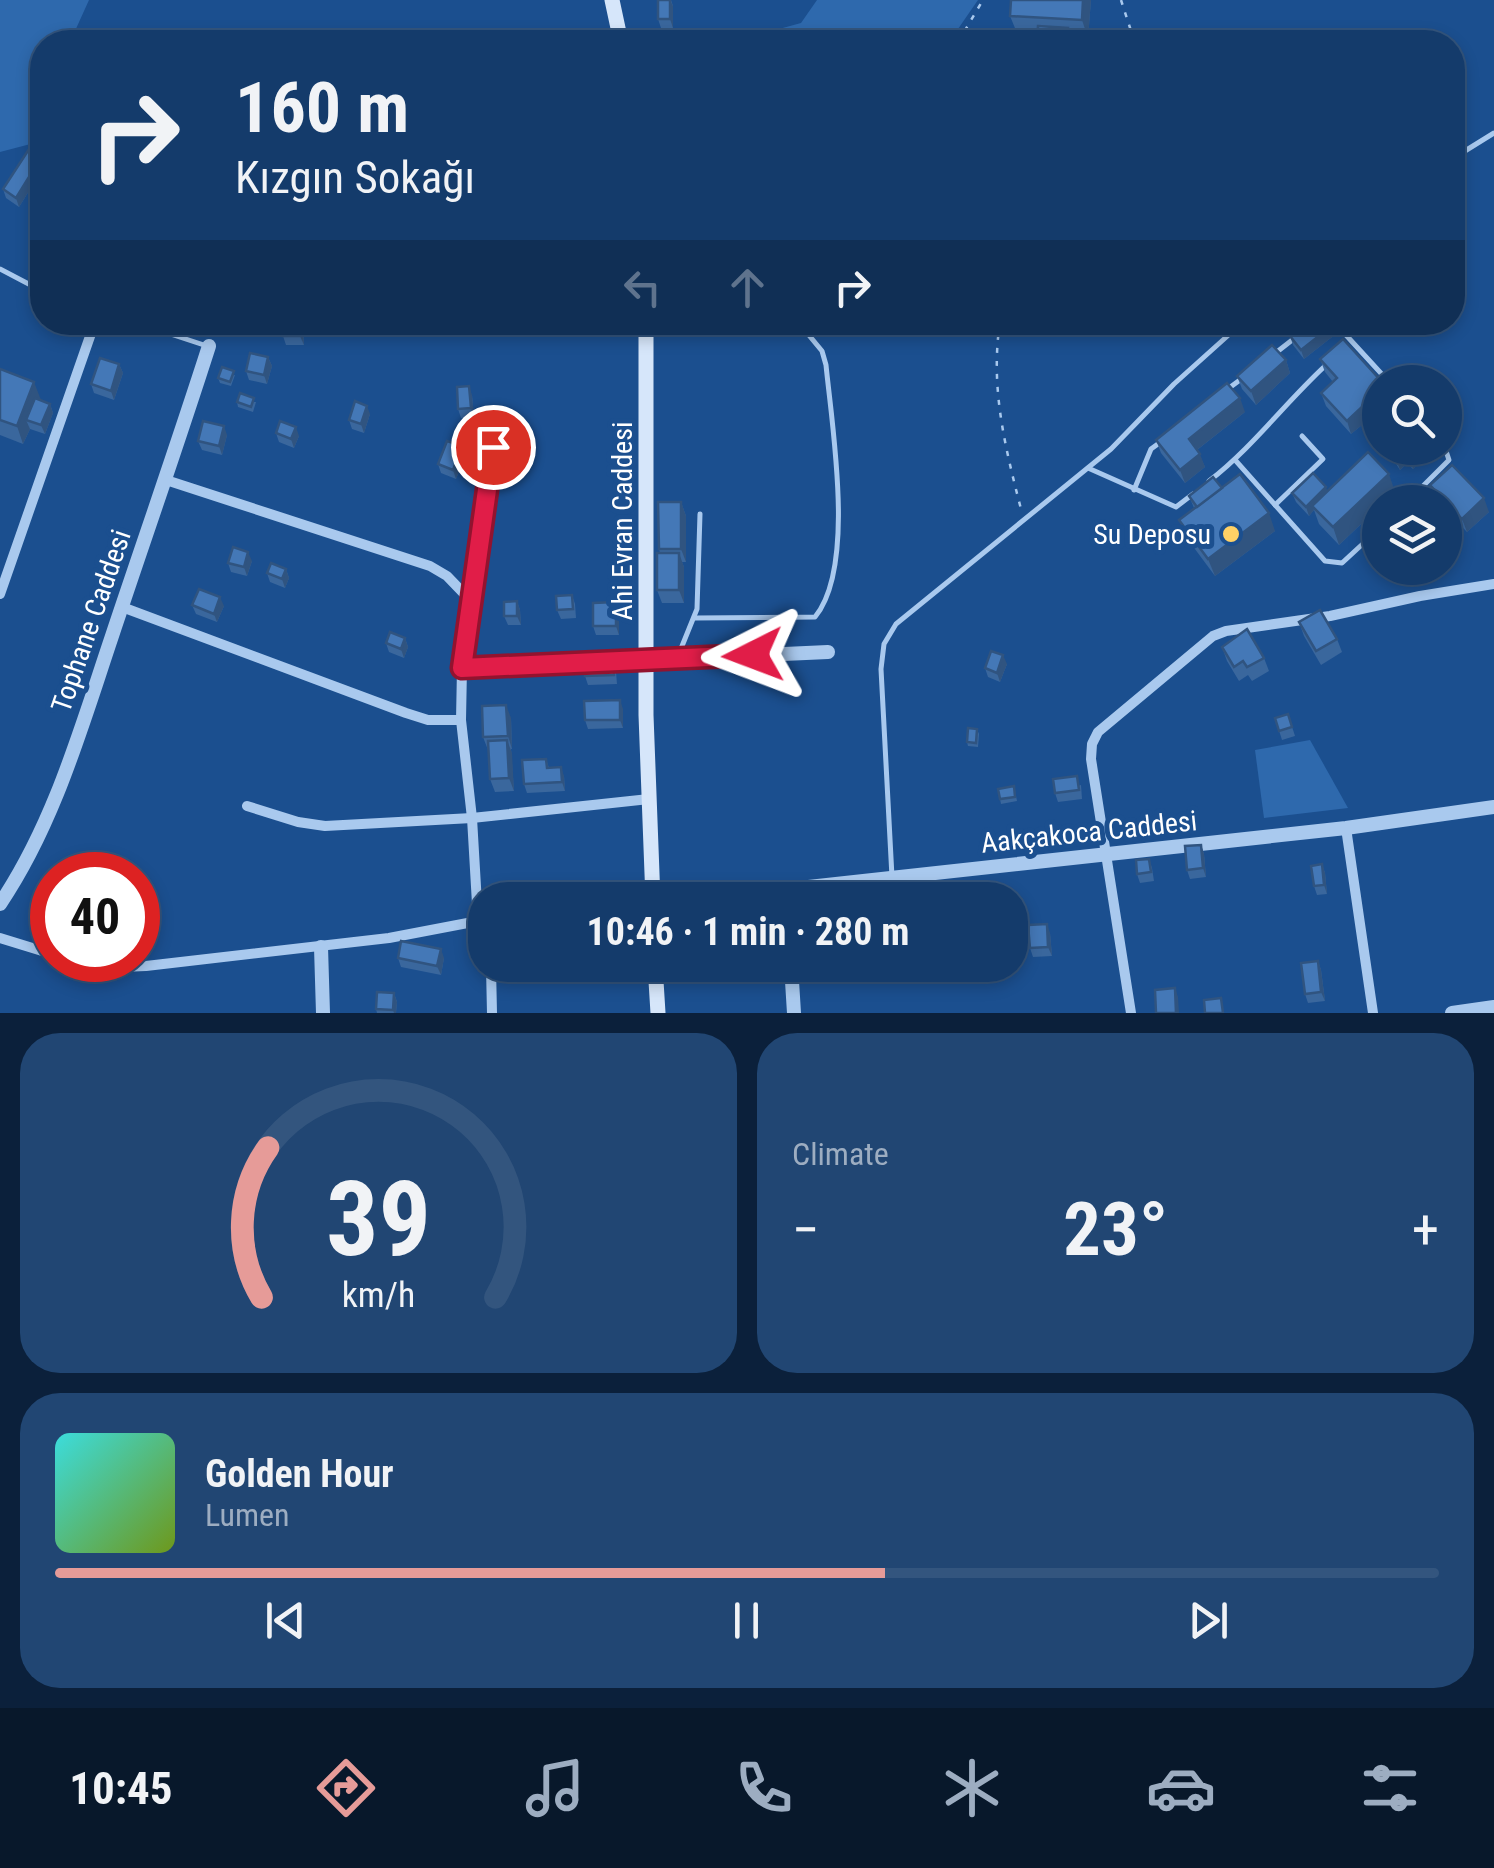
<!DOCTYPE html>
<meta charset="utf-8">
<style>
:root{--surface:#143b6b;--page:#214673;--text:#f1f3f6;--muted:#9dadc1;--line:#33557e;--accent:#e69b98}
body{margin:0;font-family:"Roboto Condensed",sans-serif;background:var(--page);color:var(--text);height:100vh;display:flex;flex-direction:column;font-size:38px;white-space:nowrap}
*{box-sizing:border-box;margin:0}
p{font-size:32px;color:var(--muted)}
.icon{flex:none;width:55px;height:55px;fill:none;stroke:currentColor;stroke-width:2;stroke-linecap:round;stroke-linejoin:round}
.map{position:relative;height:1013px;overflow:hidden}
.sheet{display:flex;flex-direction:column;gap:20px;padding:20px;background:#0b203b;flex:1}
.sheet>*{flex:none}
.guide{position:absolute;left:30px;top:30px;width:1435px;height:305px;border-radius:40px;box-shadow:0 5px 15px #0003,0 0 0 2px var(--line);background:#143b6b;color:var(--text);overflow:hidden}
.tools{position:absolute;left:1362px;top:365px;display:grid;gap:20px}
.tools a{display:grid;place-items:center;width:100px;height:100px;border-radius:50%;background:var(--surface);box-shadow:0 5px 15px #0003,0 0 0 2px var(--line);font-size:50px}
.speed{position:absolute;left:30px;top:852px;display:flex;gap:20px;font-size:50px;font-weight:700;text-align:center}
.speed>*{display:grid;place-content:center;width:130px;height:130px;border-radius:50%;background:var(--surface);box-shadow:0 5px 15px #0003,0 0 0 2px var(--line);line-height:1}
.speed .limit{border:15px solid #d22;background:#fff;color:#111}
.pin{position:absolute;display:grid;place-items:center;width:85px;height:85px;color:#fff;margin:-42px;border:5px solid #fff;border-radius:50%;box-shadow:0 2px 10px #0007}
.me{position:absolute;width:110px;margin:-55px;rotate:267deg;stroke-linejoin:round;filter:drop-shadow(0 0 8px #0008)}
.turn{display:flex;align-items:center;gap:35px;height:210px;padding:0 40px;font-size:45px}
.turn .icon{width:130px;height:130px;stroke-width:2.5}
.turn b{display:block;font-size:70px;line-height:85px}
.lanes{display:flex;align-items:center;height:95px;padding:0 40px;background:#0003;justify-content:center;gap:50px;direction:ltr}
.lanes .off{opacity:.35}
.big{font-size:75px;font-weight:700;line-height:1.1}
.sheet .card{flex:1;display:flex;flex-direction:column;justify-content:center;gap:15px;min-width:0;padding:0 35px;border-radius:40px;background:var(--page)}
.sheet .dial{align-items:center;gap:0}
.dial svg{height:260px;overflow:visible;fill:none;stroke:var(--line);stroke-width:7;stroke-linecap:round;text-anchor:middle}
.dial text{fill:var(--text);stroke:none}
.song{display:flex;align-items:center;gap:30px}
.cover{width:120px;height:120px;border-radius:15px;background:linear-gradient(135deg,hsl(180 70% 55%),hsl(80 70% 35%))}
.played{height:10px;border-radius:5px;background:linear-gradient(90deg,var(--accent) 60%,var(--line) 60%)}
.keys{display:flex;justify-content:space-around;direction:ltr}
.heat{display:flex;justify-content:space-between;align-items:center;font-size:55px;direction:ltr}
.sheet .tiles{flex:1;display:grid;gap:20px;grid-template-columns:1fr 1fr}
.card:last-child{grid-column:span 2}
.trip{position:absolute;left:468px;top:882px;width:560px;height:100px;border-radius:40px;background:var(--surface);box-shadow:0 5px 15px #0003,0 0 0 2px var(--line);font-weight:700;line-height:100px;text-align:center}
.tab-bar{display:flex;height:160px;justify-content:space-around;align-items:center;background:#08182b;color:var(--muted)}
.tab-bar .icon{width:70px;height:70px}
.tab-bar .active{color:var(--accent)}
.tab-bar b{font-size:45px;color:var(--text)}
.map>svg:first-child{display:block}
</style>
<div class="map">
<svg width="1494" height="1013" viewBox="0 0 1494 1013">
<rect width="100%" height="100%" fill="#1b4f8f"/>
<g fill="#2e69ad">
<path d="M0 0H89L70 42H42V141L0 152Z"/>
<path d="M817 0H978L949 42H631L633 30 779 29 801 23Z"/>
<path d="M1310 740 1348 808 1264 818 1255 750Z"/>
</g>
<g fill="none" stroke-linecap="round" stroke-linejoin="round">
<g stroke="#a9c9ee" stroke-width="2.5" stroke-dasharray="5 8" stroke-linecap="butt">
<path d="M1121 0 1132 34"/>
<path d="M958 42 983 0"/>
<path d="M1000 322C990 387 1005 447 1021 509"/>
</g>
<g stroke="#a9c9ee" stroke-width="5">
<path d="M1452 159 1494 133"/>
<path d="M0 269 42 291"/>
<path d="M134 322 207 346"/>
<path d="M1334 322 1389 382"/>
<path d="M1273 355 1296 337"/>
<path d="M1225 391 1244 377"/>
<path d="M1236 461 1325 561 1342 563 1380 528"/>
<path d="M1088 468 1176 507 1193 494"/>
<path d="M1209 481C1252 448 1285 403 1325 366"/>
<path d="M1134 490 1151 449 1162 441"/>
<path d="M1407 502 1449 460 1445 448"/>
<path d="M1275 505 1323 459 1302 436"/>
<path d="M695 618 815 617C856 567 832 427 826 365L822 351 798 322"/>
<path d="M678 656 697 609 700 514"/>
<path d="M892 877 881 669 884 644 896 624 1111 449 1174 384 1243 322"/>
</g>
<g stroke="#a9c9ee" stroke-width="10">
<path d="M166 480 430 566 447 576 472 602"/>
<path d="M0 594 95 322"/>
<path d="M122 607 406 713 428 720H461"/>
<path d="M247 806 298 822 325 826 472 818 649 799"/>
<path d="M1346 828 1373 1013"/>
<path d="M0 938 52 954"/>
<path d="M78 960 122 967 146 966 389 938 478 921 472 818 461 720 462 668 493 447"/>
<path d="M491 967 492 1013"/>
<path d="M1131 1013 1091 759 1092 744 1098 732 1213 636 1226 631 1330 616 1420 596 1494 584"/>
</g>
<g stroke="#a9c9ee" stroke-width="14">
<path d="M462 668 828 652"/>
<path d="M689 900 1346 828 1494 807"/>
<path d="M0 904C54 824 81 728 112 636 144 540 178 443 209 346"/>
<path d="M321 947 323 1013"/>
<path d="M791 965 794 1013"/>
<path d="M1452 1013 1494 1007"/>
</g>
<g stroke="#d6e6fa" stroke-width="15">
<path d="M612 0 621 42"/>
<path d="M646 322V715L653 900"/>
<path d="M655 965 658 1013"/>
</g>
</g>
<g fill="#3a679d">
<path d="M658 0H671L673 6V28H661L658 19Z"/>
<path d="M1011 0H1091L1088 38 1071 37V42H1037L1038 35 1017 33 1010 16Z"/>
<path d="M42 149V170L19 207 6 198 3 189Z"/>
<path d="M301 322 303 330 304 345H286L283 336Z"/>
<path d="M1290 336 1332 337 1304 359 1293 345Z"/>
<path d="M268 357 272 366 267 384 249 380 246 371Z"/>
<path d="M1320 359 1380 382V439L1368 420 1351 434 1326 406 1321 393 1333 382 1325 372Z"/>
<path d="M1286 360 1290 373 1256 405 1242 389 1237 376Z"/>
<path d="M119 364 123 373 114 400 94 393 91 384Z"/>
<path d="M0 369 41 400 50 404 53 413 45 434 30 429 23 444 0 435Z"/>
<path d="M235 375 231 386 220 383 218 378Z"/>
<path d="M472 395 474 417 461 418 458 409Z"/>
<path d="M237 402H256L253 412 238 407Z"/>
<path d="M1245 412 1197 450 1205 467 1185 483 1161 453 1156 440Z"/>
<path d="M370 414 364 433 352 429 349 420Z"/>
<path d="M276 433 299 436 294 448 279 442Z"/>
<path d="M227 435 222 455 202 450 198 441Z"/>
<path d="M462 446 465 456 456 479 441 473 438 464Z"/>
<path d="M1386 448H1422L1421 449 1424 458 1413 469 1407 463 1400 470Z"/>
<path d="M1430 485 1489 512 1467 532 1445 509V502H1438L1435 499Z"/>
<path d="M1222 488 1275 531 1215 576 1186 537 1179 520 1194 508 1189 496Z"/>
<path d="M1328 491 1395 492 1339 545 1319 524 1314 510 1309 516 1296 502 1292 493Z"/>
<path d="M681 502 686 516V562H682L684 567V603H662L657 590 660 553 659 549Z"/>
<path d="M1380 523V554L1374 548 1369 534Z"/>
<path d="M252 561 247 576 231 572 228 563Z"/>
<path d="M286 569 289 578 285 588 270 582 267 573Z"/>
<path d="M572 595 575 604 576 618 561 619 557 610Z"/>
<path d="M517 601 520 610 521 625H508L504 616Z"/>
<path d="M192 605 224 606 217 622 196 614Z"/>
<path d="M619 611V635H596L593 626Z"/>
<path d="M1299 622 1337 639 1342 652 1321 665 1304 636Z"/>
<path d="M405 638 408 647 404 658 389 652 386 643Z"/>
<path d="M1222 647 1264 658 1269 671 1252 681 1248 675 1239 681 1227 661Z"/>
<path d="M1007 664 1000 682 988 677 985 668Z"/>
<path d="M616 672 617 684 588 685 585 676Z"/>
<path d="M623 709V728L588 729 585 720Z"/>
<path d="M1288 714 1295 736 1282 740 1275 718Z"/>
<path d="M511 718 512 749H511L514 791 495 792 490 779 488 750 483 737Z"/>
<path d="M977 729 979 734 978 747 968 746 967 742Z"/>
<path d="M546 759 549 768 564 776 565 791 527 793 524 784Z"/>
<path d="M1081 785 1082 799 1058 802 1055 793Z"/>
<path d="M1014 786 1017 801 1001 804 1000 799Z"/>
<path d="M1201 845 1204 854 1206 877 1190 879 1187 870Z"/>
<path d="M1149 859 1152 868 1154 881 1140 883 1137 874Z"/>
<path d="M1322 864 1325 873 1327 894 1317 895 1314 886Z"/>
<path d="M1050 933 1052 956 1033 957 1030 948Z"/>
<path d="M398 958H444L441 975 401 967Z"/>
<path d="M1318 961 1321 970 1325 1001 1308 1003 1305 994Z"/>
<path d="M917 965H939V968L919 970Z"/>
<path d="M394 993 397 1002 396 1013H377L376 1009Z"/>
</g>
<g fill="#305480">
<path d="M670 0 673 6V28L670 19Z"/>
<path d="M1083 0H1091L1088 38 1082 20Z"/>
<path d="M42 156V170L19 207 16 198Z"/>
<path d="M301 322 303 330 304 345 300 336Z"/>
<path d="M1329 328 1332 337 1304 359 1301 350Z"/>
<path d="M268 357 272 366 267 384 264 375Z"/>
<path d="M1286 360 1290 373 1256 405 1251 391Z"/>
<path d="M119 364 123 373 114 400 111 391Z"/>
<path d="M34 382 41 400 26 420 30 429 23 444 17 426Z"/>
<path d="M469 386 472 395 474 417 471 408Z"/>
<path d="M1240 398 1245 412 1193 453 1189 439Z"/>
<path d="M50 404 53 413 45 434 41 425Z"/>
<path d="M367 406 370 414 364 433 361 424Z"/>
<path d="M1363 406 1368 420 1351 434 1347 421Z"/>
<path d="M224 426 227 435 222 455 219 446Z"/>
<path d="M296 427 299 436 294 448 291 439Z"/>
<path d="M462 446 465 456 456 479 453 470Z"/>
<path d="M1416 448H1422L1421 449 1424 458 1413 469 1408 455Z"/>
<path d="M1402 449 1407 463 1400 470 1395 456Z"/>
<path d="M1200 454 1205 467 1185 483 1180 470Z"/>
<path d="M1389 474 1395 492 1384 502H1380V506L1339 545 1333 527Z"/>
<path d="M1326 487 1329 496 1312 506 1314 510 1309 516 1306 507Z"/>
<path d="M1484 498 1489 512 1467 532 1462 519Z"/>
<path d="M681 502 686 516V562L681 549Z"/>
<path d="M1269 513 1275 531 1215 576 1208 559Z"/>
<path d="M248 552 252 561 247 576 244 567Z"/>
<path d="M679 553 684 567V603L679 590Z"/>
<path d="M286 569 289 578 285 588 282 579Z"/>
<path d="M220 597 224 606 217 622 214 614Z"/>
<path d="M517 601 520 610 521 625 517 616Z"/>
<path d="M616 602 619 611V635L616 626Z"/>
<path d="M405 638 408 647 404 658 401 649Z"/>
<path d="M1003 655 1007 664 1000 682 997 673Z"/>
<path d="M620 700 623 709V728L620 720Z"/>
<path d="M506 705 511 718 512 749 508 736Z"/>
<path d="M507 740 512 753 514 791 509 778Z"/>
<path d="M561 767 564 776 565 791 562 782Z"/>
<path d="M1201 845 1204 854 1206 877 1203 868Z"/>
<path d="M1322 864 1325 873 1327 894 1324 885Z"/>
<path d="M1047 924 1050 933 1052 956 1048 947Z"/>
<path d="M441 949 444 958 441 975 437 966Z"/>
<path d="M1318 961 1321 970 1325 1001 1321 992Z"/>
<path d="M1175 988 1178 997 1179 1013H1176Z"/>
<path d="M394 993 397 1002 396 1013H394L393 1010Z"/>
</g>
<g fill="#4478b7" stroke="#305480" stroke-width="2.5">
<rect x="658" y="0" width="12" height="19"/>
<path d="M1011 0H1083L1082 20 1010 16Z"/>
<path d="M1038 26 1068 28 1067 42H1037Z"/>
<path d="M33 143 42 149V156L16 198 3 189Z"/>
<rect x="283" y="322" width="17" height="14"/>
<path d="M1307 322H1324L1329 328 1301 350 1290 336Z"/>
<path d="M1343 339 1382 382H1380V433L1363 406 1347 421 1321 393 1337 378 1320 359Z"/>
<path d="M1272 345 1286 360 1251 391 1237 376Z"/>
<path d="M250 353 268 357 264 375 246 371Z"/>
<path d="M100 358 119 364 111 391 91 384Z"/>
<path d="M222 367 234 371 230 382 218 378Z"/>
<path d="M0 369 34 382 17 426 0 420Z"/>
<path d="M1227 383 1240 398 1189 439 1200 454 1180 470 1156 440Z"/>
<path d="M469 386 471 408 458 409 457 387Z"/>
<path d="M240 393 254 398 251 407 237 402Z"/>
<path d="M35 398 50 404 41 425 26 420Z"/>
<path d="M355 401 367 406 361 424 349 420Z"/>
<path d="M203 421 224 426 219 446 198 441Z"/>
<path d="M280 421 296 427 291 439 276 433Z"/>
<path d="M447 441 462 446 453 470 438 464Z"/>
<path d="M1389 448H1416L1408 455 1402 449 1395 456Z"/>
<path d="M1368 452 1389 474 1333 527 1312 506Z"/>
<path d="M1452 465 1484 498 1462 519 1430 485Z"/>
<path d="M1313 473 1326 487 1306 507 1292 493Z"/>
<path d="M1240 474 1269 513 1208 559 1179 520Z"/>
<path d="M1213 477 1222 488 1197 507 1189 496Z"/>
<path d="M658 502H681V549H659Z"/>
<path d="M1380 523V545L1369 534Z"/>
<path d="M233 547 248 552 244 567 228 563Z"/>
<rect x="657" y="553" width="22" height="37"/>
<path d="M271 563 286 569 282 579 267 573Z"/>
<path d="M199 589 220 597 214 614 192 605Z"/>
<path d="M572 595 573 609 557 610 556 596Z"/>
<path d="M517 601V616H504V602Z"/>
<path d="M616 602V626H593V603Z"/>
<path d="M1320 610 1337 639 1316 651 1299 622Z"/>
<path d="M1247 629 1264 658 1247 667 1243 661 1234 667 1222 647Z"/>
<path d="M390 632 405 638 401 649 386 643Z"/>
<path d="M991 651 1003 655 997 673 985 668Z"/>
<path d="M613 663 614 675 585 676V664Z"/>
<path d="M620 700V720H585L584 701Z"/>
<path d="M506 705 508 736 483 737 482 706Z"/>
<path d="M1288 714 1292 727 1279 731 1275 718Z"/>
<path d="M968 728 977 729 976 743 967 742Z"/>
<path d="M507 740 509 778 490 779 488 741Z"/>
<path d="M546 759 547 768 561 767 562 782 524 784 522 760Z"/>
<path d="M1077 776 1079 790 1055 793 1053 779Z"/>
<path d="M1014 786 1015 797 1000 799 998 789Z"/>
<path d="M1201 845 1203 868 1187 870 1185 846Z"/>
<path d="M1149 859 1151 872 1137 874 1136 860Z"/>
<path d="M1322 864 1324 885 1314 886 1311 866Z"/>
<path d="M1047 924 1048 947 1030 948 1028 925Z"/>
<path d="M401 941 441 949 437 966 398 958Z"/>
<path d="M1318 961 1321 992 1305 994 1301 963Z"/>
<path d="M1175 988 1176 1013H1156L1155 990Z"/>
<path d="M377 992 394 993 393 1010 376 1009Z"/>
<path d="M1221 998 1223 1013H1205L1204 1000Z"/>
</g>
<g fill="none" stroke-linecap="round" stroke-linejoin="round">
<g stroke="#92132f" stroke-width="25">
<path id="route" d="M493 447 462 668 753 655"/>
</g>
<use href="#route" stroke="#e11d48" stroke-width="18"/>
</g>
<circle fill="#ffd166" stroke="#1b4f8f" stroke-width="4" cx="1231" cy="534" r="10"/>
<g text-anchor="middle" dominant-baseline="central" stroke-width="10" stroke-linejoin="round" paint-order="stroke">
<g font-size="28" fill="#fff" stroke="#1b4f8f">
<text transform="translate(622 521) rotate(-90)">Ahi Evran Caddesi</text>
<text transform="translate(91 621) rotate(-71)">Tophane Caddesi</text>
<text transform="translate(1089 832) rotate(-6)">Aakçakoca Caddesi</text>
</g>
<g font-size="28" fill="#fff" stroke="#1b4f8f" text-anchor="end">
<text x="1211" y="534">Su Deposu</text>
</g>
</g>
</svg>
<div class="tools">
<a><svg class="icon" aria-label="search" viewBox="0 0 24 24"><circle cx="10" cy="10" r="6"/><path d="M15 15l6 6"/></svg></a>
<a><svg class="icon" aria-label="layers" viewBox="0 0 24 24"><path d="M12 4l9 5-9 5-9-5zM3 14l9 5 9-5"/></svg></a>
</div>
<div class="speed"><div class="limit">40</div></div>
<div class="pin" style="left:493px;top:447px;background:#d93025"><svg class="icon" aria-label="arrive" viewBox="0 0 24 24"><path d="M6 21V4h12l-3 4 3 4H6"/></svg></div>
<svg class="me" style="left:753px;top:655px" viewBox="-20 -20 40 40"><path d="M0-17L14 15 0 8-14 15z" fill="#e11d48" stroke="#fff" stroke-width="4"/></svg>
<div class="trip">10:46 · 1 min · 280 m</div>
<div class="guide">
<div class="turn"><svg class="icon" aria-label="right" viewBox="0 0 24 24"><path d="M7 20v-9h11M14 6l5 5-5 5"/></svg><div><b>160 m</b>Kızgın Sokağı</div></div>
<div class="lanes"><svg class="icon off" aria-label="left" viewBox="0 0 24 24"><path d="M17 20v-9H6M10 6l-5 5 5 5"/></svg><svg class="icon off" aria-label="ahead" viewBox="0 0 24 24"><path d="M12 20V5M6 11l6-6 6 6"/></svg><svg class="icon" aria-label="right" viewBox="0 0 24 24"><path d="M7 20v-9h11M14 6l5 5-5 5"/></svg></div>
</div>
</div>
<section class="sheet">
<div class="tiles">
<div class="card dial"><svg viewBox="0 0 100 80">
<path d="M14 69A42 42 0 1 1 86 69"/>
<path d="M14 69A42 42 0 0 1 16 23" stroke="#e69b98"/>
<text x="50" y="56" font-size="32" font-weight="700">39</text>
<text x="50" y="72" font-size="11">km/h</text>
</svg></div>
<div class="card"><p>Climate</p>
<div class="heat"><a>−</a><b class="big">23°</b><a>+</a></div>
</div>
<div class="card">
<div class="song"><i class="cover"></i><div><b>Golden Hour</b><p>Lumen</p></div></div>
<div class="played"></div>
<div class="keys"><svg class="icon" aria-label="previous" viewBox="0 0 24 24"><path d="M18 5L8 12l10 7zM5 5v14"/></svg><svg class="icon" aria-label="pause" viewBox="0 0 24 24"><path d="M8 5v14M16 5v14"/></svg><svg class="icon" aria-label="next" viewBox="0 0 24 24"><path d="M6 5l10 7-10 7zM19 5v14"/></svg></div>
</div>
</div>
</section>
<nav class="tab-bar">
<b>10:45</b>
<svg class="icon active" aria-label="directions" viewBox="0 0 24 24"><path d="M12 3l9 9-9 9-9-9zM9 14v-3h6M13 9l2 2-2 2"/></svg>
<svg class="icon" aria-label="music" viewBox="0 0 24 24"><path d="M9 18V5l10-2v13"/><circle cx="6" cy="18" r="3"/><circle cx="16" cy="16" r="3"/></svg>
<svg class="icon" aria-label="phone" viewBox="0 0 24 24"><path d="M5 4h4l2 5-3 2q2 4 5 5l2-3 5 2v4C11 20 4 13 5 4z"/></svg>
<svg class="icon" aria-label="climate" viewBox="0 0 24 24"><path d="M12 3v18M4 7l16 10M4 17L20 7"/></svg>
<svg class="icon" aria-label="car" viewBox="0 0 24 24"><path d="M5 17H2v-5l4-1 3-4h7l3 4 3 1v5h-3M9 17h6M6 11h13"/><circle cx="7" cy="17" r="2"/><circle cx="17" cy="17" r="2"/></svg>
<svg class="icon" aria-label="filters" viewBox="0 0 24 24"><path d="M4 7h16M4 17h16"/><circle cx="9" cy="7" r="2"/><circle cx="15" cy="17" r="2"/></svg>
</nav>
